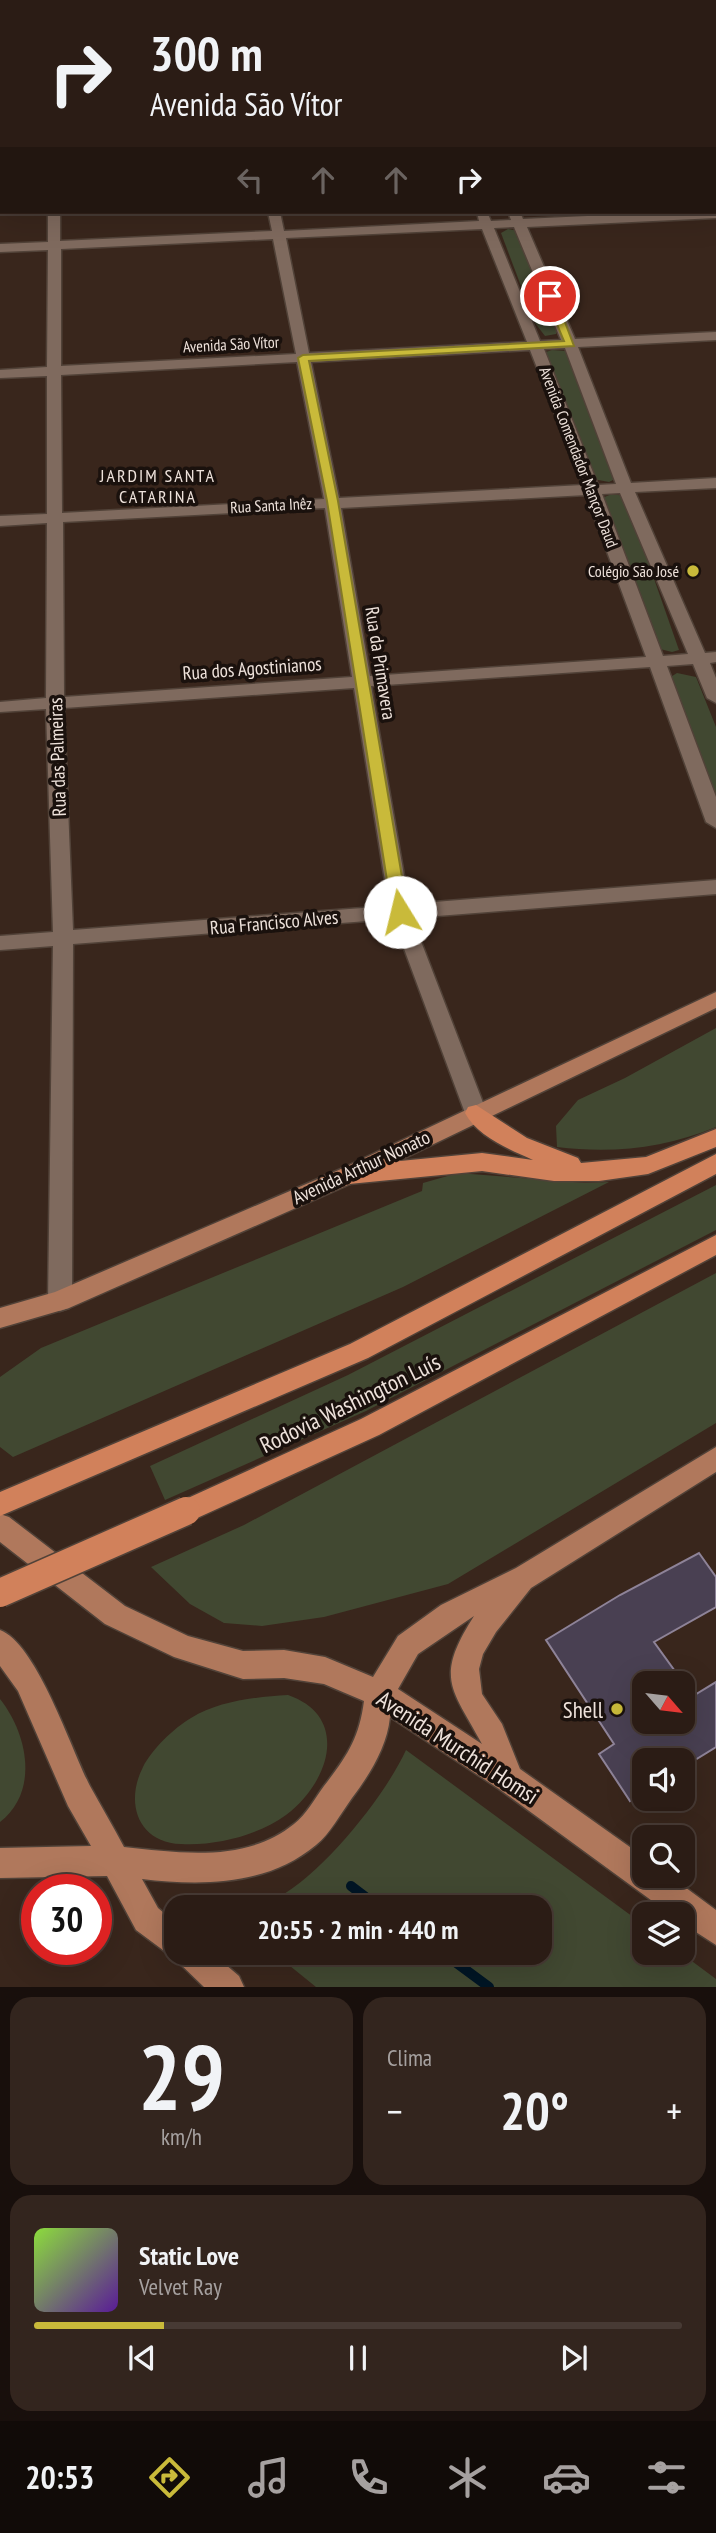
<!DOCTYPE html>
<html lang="pt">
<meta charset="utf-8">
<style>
:root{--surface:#2b1c15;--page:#33251e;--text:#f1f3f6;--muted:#a6a1a0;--line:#473a34;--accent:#c9ba3a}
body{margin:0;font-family:"PT Sans Narrow",sans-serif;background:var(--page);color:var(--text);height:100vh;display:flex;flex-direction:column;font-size:26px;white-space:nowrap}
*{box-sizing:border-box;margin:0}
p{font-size:23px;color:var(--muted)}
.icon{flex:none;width:38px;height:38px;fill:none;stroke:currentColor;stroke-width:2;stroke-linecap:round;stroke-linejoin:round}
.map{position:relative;height:1987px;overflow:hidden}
.panel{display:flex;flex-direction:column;gap:10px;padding:10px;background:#180f0c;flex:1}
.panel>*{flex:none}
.hud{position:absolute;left:0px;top:0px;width:718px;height:214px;box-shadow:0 7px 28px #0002,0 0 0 2px var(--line);background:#2b1c15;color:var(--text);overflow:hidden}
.needle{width:46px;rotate:118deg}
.fabs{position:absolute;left:632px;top:1671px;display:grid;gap:14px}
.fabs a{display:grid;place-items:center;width:63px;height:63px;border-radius:14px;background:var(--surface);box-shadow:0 7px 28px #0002,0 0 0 2px var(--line);font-size:35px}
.speed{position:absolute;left:21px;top:1874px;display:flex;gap:14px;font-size:35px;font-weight:700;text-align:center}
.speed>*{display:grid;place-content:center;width:91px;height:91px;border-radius:50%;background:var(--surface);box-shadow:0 7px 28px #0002,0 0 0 2px var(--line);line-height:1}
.speed .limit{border:10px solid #d22;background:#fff;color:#111}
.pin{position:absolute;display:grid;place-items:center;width:60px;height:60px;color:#fff;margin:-30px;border:4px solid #fff;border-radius:50%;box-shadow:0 2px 7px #0007}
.me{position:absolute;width:77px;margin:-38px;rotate:351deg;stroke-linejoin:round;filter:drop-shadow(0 0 5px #0008)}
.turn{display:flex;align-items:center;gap:24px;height:147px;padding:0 35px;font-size:32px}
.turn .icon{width:91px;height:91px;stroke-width:2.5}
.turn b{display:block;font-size:49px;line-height:60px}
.lanes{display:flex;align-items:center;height:66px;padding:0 35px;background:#0003;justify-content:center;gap:35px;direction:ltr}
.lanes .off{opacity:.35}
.big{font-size:52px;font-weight:700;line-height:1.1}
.panel .card{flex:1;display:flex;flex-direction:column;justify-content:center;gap:10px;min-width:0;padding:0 24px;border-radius:21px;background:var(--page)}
.panel .dial{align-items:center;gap:0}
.dial b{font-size:91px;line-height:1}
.song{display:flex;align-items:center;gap:21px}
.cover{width:84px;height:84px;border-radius:10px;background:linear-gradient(135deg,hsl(90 70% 55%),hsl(270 70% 35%))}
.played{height:7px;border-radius:4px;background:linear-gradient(90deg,var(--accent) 20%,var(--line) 20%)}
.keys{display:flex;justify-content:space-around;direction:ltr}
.heat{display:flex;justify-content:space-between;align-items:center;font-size:38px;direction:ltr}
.panel .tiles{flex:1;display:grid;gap:10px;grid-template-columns:1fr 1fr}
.card:last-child{grid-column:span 2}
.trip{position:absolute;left:164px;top:1895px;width:388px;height:70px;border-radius:21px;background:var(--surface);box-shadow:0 7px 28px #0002,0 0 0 2px var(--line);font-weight:700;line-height:70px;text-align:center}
.dock{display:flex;height:112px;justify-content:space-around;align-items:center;background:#110b08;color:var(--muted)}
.dock .icon{width:49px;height:49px}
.dock .current{color:var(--accent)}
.dock b{font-size:32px;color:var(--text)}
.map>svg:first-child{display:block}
</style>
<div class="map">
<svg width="716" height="1987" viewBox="0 0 716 1987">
<rect width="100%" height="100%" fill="#39261c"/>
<g fill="#414831">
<path d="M508 229 519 231 557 330 556 334 545 336 535 323 501 233Z"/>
<path d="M552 350 566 351 615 479 609 482 593 479 590 471 546 352Z"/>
<path d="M612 494 625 496 679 650 672 652 656 648 602 498Z"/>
<path d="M677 673 696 677 716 727V805L669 678Z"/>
<path d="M716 1028V1127C665 1148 613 1154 557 1147L556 1126 578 1100 625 1078Z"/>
<path d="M458 1173 585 1183 609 1182 403 1287 13 1457 0 1447V1377L41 1348 422 1191 423 1183Z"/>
<path d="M716 1185V1230L366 1411 165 1500 150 1466 348 1375Z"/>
<path d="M716 1273V1423L448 1584 324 1617 262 1626 224 1623 190 1604 151 1567 244 1525Z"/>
<path d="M288 1695C351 1717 329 1783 286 1815 257 1836 215 1846 181 1844 137 1842 125 1802 143 1767 152 1749 174 1728 191 1718 219 1701 255 1697 288 1695Z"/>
<path d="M0 1699C27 1733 40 1791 0 1822Z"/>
<path d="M406 1750 644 1925V1953H681L716 1979V1987H316L274 1953H541V1908L242 1907C254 1904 268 1902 279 1897 324 1872 385 1796 406 1750Z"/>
</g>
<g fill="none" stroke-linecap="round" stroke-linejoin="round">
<g stroke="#001524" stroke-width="10">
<path d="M351 1886 380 1908"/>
<path d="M443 1953 489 1987"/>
</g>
</g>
<path fill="#494052" stroke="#8e8398" stroke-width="2" fill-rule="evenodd" d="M699 1553 716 1577V1607L654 1642 693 1696 716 1682V1747L682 1768V1760H644V1792L630 1801 599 1754 614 1744 546 1640 620 1595ZM644 1684H682V1722H644Z"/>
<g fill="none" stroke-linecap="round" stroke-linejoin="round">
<g stroke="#514238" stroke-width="3">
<g id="minor">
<path d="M67 0H94L66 2Z"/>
<path d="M178 0H188L189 2H179Z"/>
<path d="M397 0H408L409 2H398Z"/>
<path d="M608 0H619L620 2H609Z"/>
<path d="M0 5H2L0 12Z"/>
<rect x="0" y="67" width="2" height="6"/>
<rect x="0" y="149" width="2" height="8"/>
<path d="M716 210V218L527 227 575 339 716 332V340L578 347 631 483 716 478V488L635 492 705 653 716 652V662L710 663 716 678V703L707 698 693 664 667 666 716 797V828L706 822 650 667 371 686 409 904 716 880V894L412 918 487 1113 484 1119 476 1121 468 1119 465 1113 393 919 73 944 72 1301 69 1308 60 1311 51 1308 48 1301 53 946 0 950V936L53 932 46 709 0 712V702L46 698 47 523 0 526V516L47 514V376L0 378V370L47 367 48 250 0 252V244L48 242V212H60V241L272 231 268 212H280L284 231 479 221 477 212H487L491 221 511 220 508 212H520L523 219ZM514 227 561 340 540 341 494 228ZM482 229 527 342 309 353 286 238ZM273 239 296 354 61 366V249ZM565 348 616 484 598 485 544 349ZM530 350 583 485 339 498 311 362ZM297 362 324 499 62 513 61 375ZM620 493 688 654 663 656 602 494ZM586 495 646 657 370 676 341 508ZM325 508 352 677 64 697 63 522ZM354 688 389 906 73 930 64 708Z"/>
</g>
</g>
<g stroke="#514238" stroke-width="3">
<g id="major">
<rect x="0" y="43" width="2" height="6"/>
<path d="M716 992V1008L357 1181 69 1308 0 1328V1308L55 1292 341 1169Z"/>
<path d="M716 1447V1472L531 1588 496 1632 483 1654 479 1669 482 1694 502 1724 520 1769 644 1857V1876H670L716 1910V1945L682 1923V1914H670L499 1789 390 1717C387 1747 370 1774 352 1798 341 1813 330 1834 316 1845 267 1886 201 1886 142 1879L158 1908 177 1924V1953H212L239 1976 244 1987H204L175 1959 136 1930 107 1876 0 1878V1848L91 1846 68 1806 18 1691 0 1666V1630C37 1644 71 1749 90 1786 101 1806 113 1826 124 1847 181 1853 246 1863 294 1824 306 1815 315 1798 324 1786 347 1756 359 1739 364 1701L324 1684 284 1678 243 1679 174 1657 105 1624 0 1542V1514L9 1517 125 1606 188 1636 243 1651 284 1650 325 1657 373 1677 398 1636 441 1605 516 1568ZM474 1616C434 1679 452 1688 482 1744L398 1689 418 1654Z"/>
</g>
</g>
<g stroke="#514238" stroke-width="3">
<g id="highway">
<path d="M476 1105 527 1138 578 1158 581 1163 646 1157 716 1129V1147L648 1174 599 1181H554L482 1171 349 1184 341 1181 338 1175 341 1169 349 1166 482 1153 533 1160C510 1150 477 1136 465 1113L468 1107Z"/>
<path d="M716 1154V1174L368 1358 0 1516V1492L350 1344Z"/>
<path d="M716 1235V1255L379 1435 195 1519 186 1523 177 1519 173 1511 177 1503 361 1419Z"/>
</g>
</g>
<use href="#minor" fill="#7f6a5e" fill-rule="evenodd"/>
<use href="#major" fill="#b0785c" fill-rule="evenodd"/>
<use href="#highway" fill="#d1815b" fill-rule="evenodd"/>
<g stroke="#514238" stroke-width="31" stroke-linecap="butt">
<path id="highway-bridge" d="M0 1593 186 1511"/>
</g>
<use href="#highway-bridge" stroke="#d1815b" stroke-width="28"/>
</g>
<path fill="#c9ba3a" stroke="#837926" stroke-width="2" d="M550 293 555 296 574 346 309 361 338 501 408 912 400 917 392 912 327 501 298 358 303 355 564 341 545 296Z"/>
<g fill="#c9ba3a" stroke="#1a110d" stroke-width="2.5">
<circle cx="693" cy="571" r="7"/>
<circle cx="617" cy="1709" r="7"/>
</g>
<g text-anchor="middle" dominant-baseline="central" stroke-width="7" stroke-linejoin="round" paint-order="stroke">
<g font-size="16" fill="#eee2db" stroke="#1a110d">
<text transform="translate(231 344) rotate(-3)">Avenida São Vítor</text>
<text transform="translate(579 457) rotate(69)">Avenida Comendador Mançor Daud</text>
<text transform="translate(271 505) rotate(-3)">Rua Santa Inêz</text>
</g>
<g font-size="16" fill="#eee2db" stroke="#1a110d" text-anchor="end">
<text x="679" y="571">Colégio São José</text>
</g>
<g font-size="18" letter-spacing="2" fill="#eee2db" stroke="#1a110d">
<text x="158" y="475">JARDIM SANTA<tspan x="158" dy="21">CATARINA</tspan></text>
</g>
<g font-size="19" fill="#eee2db" stroke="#1a110d">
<text transform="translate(381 663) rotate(81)">Rua da Primavera</text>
<text transform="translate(252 668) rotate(-4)">Rua dos Agostinianos</text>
<text transform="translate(57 757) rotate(-92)">Rua das Palmeiras</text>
<text transform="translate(274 922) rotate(-5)">Rua Francisco Alves</text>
<text transform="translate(361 1167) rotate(-25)">Avenida Arthur Nonato</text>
</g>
<g font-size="23" fill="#eee2db" stroke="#1a110d">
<text transform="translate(350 1403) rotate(-26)">Rodovia Washington Luís</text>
<text transform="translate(458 1747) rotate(33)">Avenida Murchid Homsi</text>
</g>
<g font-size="23" fill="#eee2db" stroke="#1a110d" text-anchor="end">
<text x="603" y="1709">Shell</text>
</g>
</g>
</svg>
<div class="fabs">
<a><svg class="needle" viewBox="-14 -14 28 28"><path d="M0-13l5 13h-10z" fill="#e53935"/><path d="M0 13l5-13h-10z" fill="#a6a1a0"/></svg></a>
<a><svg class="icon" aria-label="sound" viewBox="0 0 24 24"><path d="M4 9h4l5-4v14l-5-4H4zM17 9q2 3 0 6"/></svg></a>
<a><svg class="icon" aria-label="search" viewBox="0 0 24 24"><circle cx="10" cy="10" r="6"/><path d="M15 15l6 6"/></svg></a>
<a><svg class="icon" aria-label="layers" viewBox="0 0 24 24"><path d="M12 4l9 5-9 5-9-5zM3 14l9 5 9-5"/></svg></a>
</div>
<div class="speed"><div class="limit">30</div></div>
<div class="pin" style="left:550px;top:296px;background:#d93025"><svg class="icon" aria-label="arrive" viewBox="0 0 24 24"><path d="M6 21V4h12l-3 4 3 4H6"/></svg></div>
<svg class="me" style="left:400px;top:912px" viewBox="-20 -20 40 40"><circle r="19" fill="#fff"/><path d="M0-13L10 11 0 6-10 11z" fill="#c9ba3a"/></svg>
<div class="trip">20:55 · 2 min · 440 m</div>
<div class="hud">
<div class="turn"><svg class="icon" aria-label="right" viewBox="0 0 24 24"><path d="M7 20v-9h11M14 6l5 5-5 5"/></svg><div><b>300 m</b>Avenida São Vítor</div></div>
<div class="lanes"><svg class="icon off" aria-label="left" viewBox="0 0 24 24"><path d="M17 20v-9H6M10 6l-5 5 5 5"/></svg><svg class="icon off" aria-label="ahead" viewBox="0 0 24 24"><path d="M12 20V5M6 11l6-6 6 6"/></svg><svg class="icon off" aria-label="ahead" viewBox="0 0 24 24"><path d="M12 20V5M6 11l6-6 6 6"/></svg><svg class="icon" aria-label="right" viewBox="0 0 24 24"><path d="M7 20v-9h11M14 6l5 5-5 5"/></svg></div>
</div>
</div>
<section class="panel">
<div class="tiles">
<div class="card dial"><b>29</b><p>km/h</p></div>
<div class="card"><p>Clima</p>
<div class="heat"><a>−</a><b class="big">20°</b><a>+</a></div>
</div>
<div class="card">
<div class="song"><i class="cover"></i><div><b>Static Love</b><p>Velvet Ray</p></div></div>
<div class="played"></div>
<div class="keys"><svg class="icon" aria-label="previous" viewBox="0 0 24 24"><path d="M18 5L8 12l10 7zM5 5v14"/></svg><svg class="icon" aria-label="pause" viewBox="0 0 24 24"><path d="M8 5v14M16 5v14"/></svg><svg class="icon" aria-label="next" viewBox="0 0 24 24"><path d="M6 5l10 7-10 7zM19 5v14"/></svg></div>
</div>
</div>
</section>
<nav class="dock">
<b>20:53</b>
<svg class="icon current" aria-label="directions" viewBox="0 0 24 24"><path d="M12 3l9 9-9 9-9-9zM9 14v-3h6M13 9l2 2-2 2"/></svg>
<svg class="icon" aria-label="music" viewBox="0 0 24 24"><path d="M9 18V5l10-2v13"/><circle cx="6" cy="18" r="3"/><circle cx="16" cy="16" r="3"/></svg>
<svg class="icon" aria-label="phone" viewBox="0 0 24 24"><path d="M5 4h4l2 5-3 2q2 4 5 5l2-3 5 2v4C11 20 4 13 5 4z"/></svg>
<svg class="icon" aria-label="climate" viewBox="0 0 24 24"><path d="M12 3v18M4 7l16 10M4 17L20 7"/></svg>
<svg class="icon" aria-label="car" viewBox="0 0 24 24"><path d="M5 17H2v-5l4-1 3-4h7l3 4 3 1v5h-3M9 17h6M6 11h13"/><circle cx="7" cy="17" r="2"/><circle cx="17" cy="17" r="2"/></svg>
<svg class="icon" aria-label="filters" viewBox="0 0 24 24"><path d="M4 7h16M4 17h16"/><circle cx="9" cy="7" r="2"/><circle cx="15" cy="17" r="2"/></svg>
</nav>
